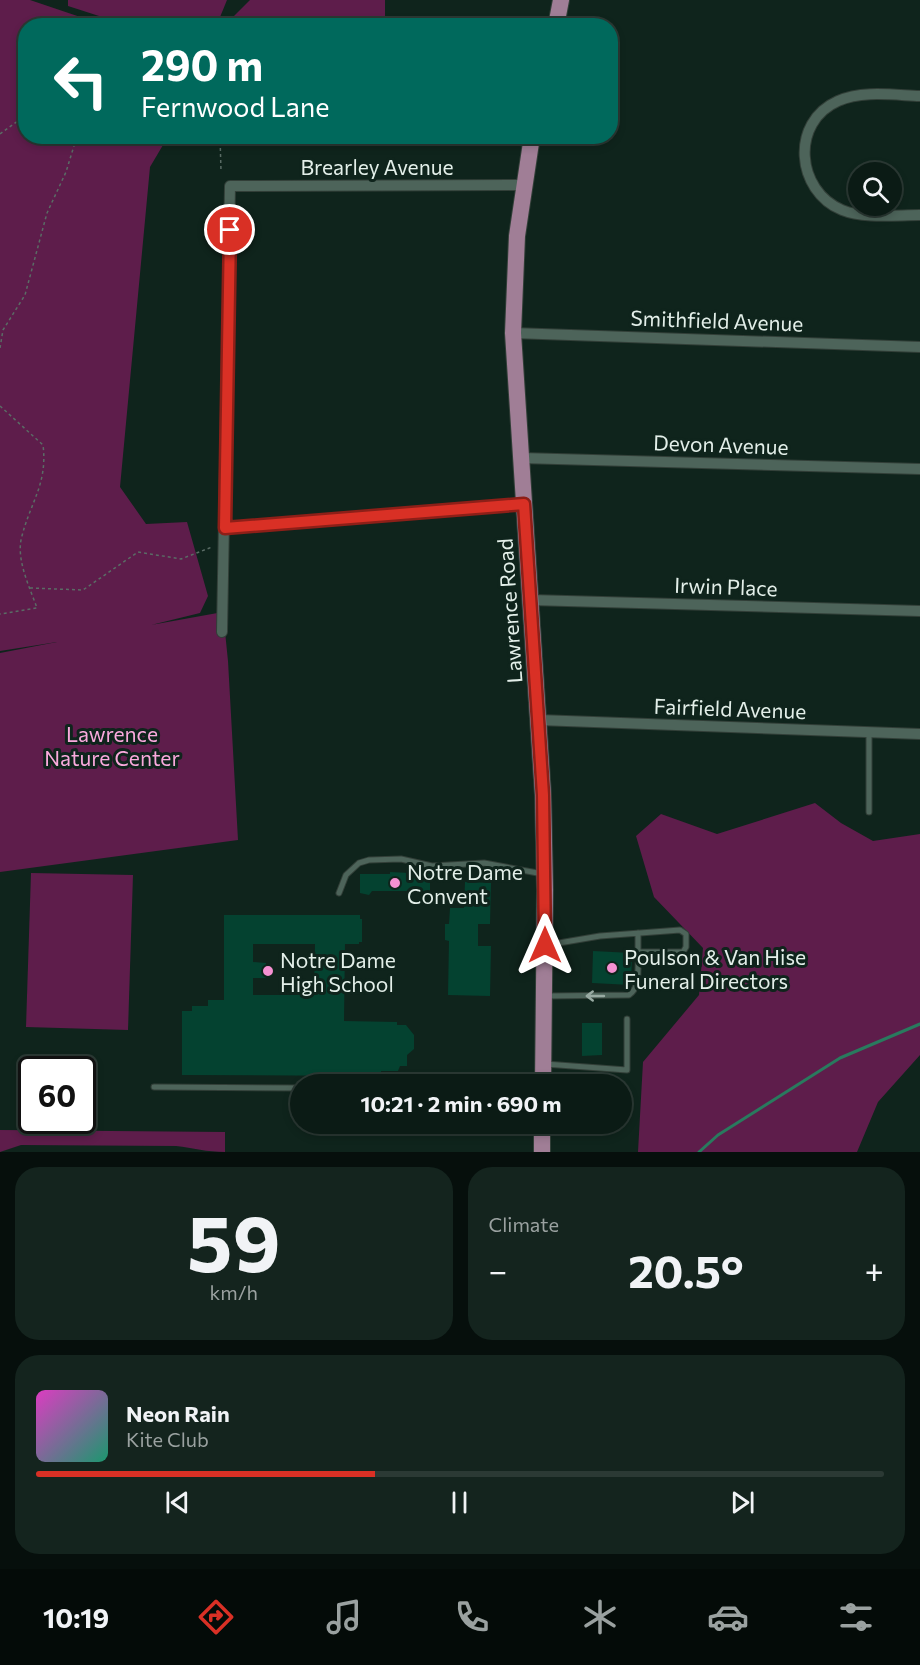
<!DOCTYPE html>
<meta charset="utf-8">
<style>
:root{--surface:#0b1b15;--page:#14241e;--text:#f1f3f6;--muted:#9aa1a0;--line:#2b3934;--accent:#d93025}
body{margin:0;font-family:Commissioner,sans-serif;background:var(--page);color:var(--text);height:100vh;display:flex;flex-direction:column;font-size:22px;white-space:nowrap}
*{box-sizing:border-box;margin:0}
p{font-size:20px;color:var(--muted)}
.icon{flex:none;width:33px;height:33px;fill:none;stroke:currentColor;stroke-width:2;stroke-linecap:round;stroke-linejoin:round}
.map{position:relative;height:1152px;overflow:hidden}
.details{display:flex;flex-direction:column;gap:15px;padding:15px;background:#060f0c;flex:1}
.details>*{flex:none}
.top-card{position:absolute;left:18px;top:18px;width:600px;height:126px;border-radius:24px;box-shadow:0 3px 9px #0003,0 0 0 2px var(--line);background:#00695c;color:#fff;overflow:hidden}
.buttons{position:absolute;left:848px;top:162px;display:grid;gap:12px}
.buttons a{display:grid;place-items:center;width:54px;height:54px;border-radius:50%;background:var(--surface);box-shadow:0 3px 9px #0003,0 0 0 2px var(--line);font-size:30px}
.speed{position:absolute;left:18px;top:1056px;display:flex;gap:12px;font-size:30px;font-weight:700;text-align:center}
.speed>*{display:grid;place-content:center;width:78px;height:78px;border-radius:50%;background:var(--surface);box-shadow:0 3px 9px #0003,0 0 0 2px var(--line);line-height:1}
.speed .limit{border:3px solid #111;border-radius:9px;background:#fff;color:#111}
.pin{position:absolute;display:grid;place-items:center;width:51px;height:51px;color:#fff;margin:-26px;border:3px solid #fff;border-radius:50%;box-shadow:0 2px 6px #0007}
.me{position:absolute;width:66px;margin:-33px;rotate:0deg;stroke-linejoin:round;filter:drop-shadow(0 0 4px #0008)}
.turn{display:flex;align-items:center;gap:21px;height:126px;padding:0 24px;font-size:27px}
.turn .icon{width:78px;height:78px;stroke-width:2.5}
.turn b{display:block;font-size:42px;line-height:51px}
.big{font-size:45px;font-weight:700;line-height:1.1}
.details .tile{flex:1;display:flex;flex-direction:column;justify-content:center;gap:9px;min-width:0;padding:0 21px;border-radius:24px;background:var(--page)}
.details .dial{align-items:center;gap:0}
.dial b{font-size:78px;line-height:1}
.song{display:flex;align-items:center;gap:18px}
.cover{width:72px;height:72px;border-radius:9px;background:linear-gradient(135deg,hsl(310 70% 55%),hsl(160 70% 35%))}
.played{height:6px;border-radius:3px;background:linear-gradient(90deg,var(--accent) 40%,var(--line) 40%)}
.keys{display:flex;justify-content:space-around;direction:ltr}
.heat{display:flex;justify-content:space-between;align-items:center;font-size:33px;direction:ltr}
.details .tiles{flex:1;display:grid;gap:15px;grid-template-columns:1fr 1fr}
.tile:last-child{grid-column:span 2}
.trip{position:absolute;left:290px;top:1074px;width:342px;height:60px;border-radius:30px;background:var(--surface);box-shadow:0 3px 9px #0003,0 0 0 2px var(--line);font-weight:700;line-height:60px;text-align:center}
.menu{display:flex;height:96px;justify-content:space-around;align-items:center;background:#040b08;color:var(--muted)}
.menu .icon{width:42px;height:42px}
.menu .on{color:var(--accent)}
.menu b{font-size:27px;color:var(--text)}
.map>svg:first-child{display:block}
</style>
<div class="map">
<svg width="920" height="1152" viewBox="0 0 920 1152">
<rect width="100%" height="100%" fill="#0f241c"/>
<g fill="#5e1d4b">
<path d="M0 0H30L104 25 26 26V136L191 137 163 145 150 167 120 487 146 524 187 522 208 596 200 613 151 625 223 612 228 661 238 840 0 872V653L57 642 0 651Z"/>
<path d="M68 0H227L218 22 190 26 127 25 68 6Z"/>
<path d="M250 0H385V25H225Z"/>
<path d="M815 803 841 823 873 841 920 834V1055L878 1102 857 1152H638L643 1062 699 995 703 948 654 897 636 836 661 814 717 834Z"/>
<path d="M31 873 133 875 128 1030 26 1027Z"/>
<path d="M0 1130 225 1132V1152C207 1152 193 1148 176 1146L21 1145 0 1152Z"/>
</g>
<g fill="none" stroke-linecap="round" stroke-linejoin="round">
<path stroke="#297a5e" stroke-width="3" d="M699 1152 718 1135 840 1058 920 1024"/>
</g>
<g fill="#044230" fill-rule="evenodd">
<path d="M390 872 430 874V891H372L369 895 360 893V874H390Z"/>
<path d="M465 882 491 883 490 924H478V946H491L490 996 448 995 449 941 445 940V924H449L450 908H464Z"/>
<path d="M224 915H360V919H362V942H359V944H345L344 1021 397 1022V1025H406L414 1035V1049L407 1055V1066H400L398 1071H381V1076L182 1075V1011H192V1006H208V1000H224ZM253 944H315L314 995H253V978H266V963L253 962Z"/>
<path d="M593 951 632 953 631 985 592 983Z"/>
<path d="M582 1023H602V1055L582 1056Z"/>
</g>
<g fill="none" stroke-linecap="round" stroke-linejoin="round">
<g stroke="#323f38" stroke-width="7">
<g id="service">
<path d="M869 732V812"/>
<path d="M339 893 346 875 359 863 369 860 401 859 432 866 484 863 543 874"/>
<path d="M547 945 600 936 680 930 686 934V947L683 952H640L638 951V933"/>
<path d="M548 996 629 995C643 985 635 966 640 952"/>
<path d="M545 1064 627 1070V1019"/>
<path d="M154 1087 300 1088"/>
</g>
</g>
<g stroke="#323f38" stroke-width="12">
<g id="minor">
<path d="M920 96C894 95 862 90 838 101 790 122 796 191 842 210 864 219 896 215 920 215"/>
<path d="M513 333 920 347"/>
<path d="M521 458 920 469"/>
<path d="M225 528 524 504"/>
<path d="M531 600 920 611"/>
<path d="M222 632 230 186 523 185"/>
<path d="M539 720 920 734"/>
</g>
</g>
<g stroke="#323f38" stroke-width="18">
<g id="primary">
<path d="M556 26 561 0"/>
<path d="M532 136 517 236 513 333 543 795 545 890 543 1084"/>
<path d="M542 1152V1124"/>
</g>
</g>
<g stroke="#5a6c65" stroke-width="1.5" stroke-dasharray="3 3" stroke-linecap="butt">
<path d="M198 20V26"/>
<path d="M0 134 26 115"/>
<path d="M220 136 221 171"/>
<path d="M0 348 3 330 25 295 47 213 66 172 77 136"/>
<path d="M0 406 43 445C48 485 29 504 21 540 17 562 30 588 37 608L0 614"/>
<path d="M30 588 83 590 138 552 181 559 212 547"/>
</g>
<use href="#service" stroke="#4d645a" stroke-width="5"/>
<use href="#minor" stroke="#4d645a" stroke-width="10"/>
<use href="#primary" stroke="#a07e96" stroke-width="16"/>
</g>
<defs><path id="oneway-shaft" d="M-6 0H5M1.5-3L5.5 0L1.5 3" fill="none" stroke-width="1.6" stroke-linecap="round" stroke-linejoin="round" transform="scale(1.5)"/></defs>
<use stroke="#98aaa2" href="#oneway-shaft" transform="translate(595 996) rotate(-180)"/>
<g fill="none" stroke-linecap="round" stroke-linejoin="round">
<g stroke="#8d1f18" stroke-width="15">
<path id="route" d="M230 230 225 528 524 504 543 795 545 945"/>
</g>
<use href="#route" stroke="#d93025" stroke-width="10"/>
</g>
<g fill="#f591d2" stroke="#0f241c" stroke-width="2">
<circle cx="395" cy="883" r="6"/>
<circle cx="612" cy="968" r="6"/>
<circle cx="268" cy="971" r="6"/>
</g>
<g text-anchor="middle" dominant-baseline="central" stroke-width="6" stroke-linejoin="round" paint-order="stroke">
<g font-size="21" fill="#e3efe9" stroke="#0f241c">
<text x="377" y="166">Brearley Avenue</text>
<text transform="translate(717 320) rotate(2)">Smithfield Avenue</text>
<text transform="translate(721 444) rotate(2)">Devon Avenue</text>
<text transform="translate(726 586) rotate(2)">Irwin Place</text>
<text transform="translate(509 611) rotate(-94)">Lawrence Road</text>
<text transform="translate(730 708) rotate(2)">Fairfield Avenue</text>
</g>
<g font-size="21" fill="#faa9dd" stroke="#0f241c">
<text x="112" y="733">Lawrence<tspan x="112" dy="24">Nature Center</tspan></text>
</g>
<g font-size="21" fill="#e3efe9" stroke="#0f241c" text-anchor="start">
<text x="407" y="871">Notre Dame<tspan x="407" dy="24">Convent</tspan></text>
<text x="624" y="956">Poulson &amp; Van Hise<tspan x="624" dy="24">Funeral Directors</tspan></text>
<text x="280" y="959">Notre Dame<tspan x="280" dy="24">High School</tspan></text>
</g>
</g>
</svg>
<div class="buttons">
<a><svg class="icon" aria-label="search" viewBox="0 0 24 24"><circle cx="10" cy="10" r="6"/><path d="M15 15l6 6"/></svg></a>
</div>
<div class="speed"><div class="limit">60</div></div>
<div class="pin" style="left:230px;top:230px;background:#d93025"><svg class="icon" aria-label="arrive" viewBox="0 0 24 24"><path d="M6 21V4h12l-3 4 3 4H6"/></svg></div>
<svg class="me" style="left:545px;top:945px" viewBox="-20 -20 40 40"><path d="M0-17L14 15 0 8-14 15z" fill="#d93025" stroke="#fff" stroke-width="4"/></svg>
<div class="trip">10:21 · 2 min · 690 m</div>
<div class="top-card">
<div class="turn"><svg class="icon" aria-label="left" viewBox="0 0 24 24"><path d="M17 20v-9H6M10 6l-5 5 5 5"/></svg><div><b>290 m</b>Fernwood Lane</div></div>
</div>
</div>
<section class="details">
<div class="tiles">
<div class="tile dial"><b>59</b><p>km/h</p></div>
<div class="tile"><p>Climate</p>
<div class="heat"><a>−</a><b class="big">20.5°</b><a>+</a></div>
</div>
<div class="tile">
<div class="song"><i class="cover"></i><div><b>Neon Rain</b><p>Kite Club</p></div></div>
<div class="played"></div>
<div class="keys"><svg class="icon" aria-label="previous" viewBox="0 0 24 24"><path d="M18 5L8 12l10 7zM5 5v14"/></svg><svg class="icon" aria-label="pause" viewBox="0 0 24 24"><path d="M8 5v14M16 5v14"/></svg><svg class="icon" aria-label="next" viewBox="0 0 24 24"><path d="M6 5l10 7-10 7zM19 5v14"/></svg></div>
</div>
</div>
</section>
<nav class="menu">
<b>10:19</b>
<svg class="icon on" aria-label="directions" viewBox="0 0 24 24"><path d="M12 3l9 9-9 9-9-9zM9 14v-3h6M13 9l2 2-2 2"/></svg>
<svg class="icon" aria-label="music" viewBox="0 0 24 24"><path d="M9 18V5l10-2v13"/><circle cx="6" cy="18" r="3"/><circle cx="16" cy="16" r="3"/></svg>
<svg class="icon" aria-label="phone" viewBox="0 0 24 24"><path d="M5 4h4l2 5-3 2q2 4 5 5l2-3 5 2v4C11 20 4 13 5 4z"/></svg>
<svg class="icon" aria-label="climate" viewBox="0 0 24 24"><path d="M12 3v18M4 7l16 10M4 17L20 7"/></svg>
<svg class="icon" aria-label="car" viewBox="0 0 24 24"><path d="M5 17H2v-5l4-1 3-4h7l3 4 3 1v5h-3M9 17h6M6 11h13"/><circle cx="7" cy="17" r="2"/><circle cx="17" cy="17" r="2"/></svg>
<svg class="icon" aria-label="filters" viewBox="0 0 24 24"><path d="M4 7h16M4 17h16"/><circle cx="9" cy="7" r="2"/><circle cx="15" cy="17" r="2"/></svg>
</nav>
